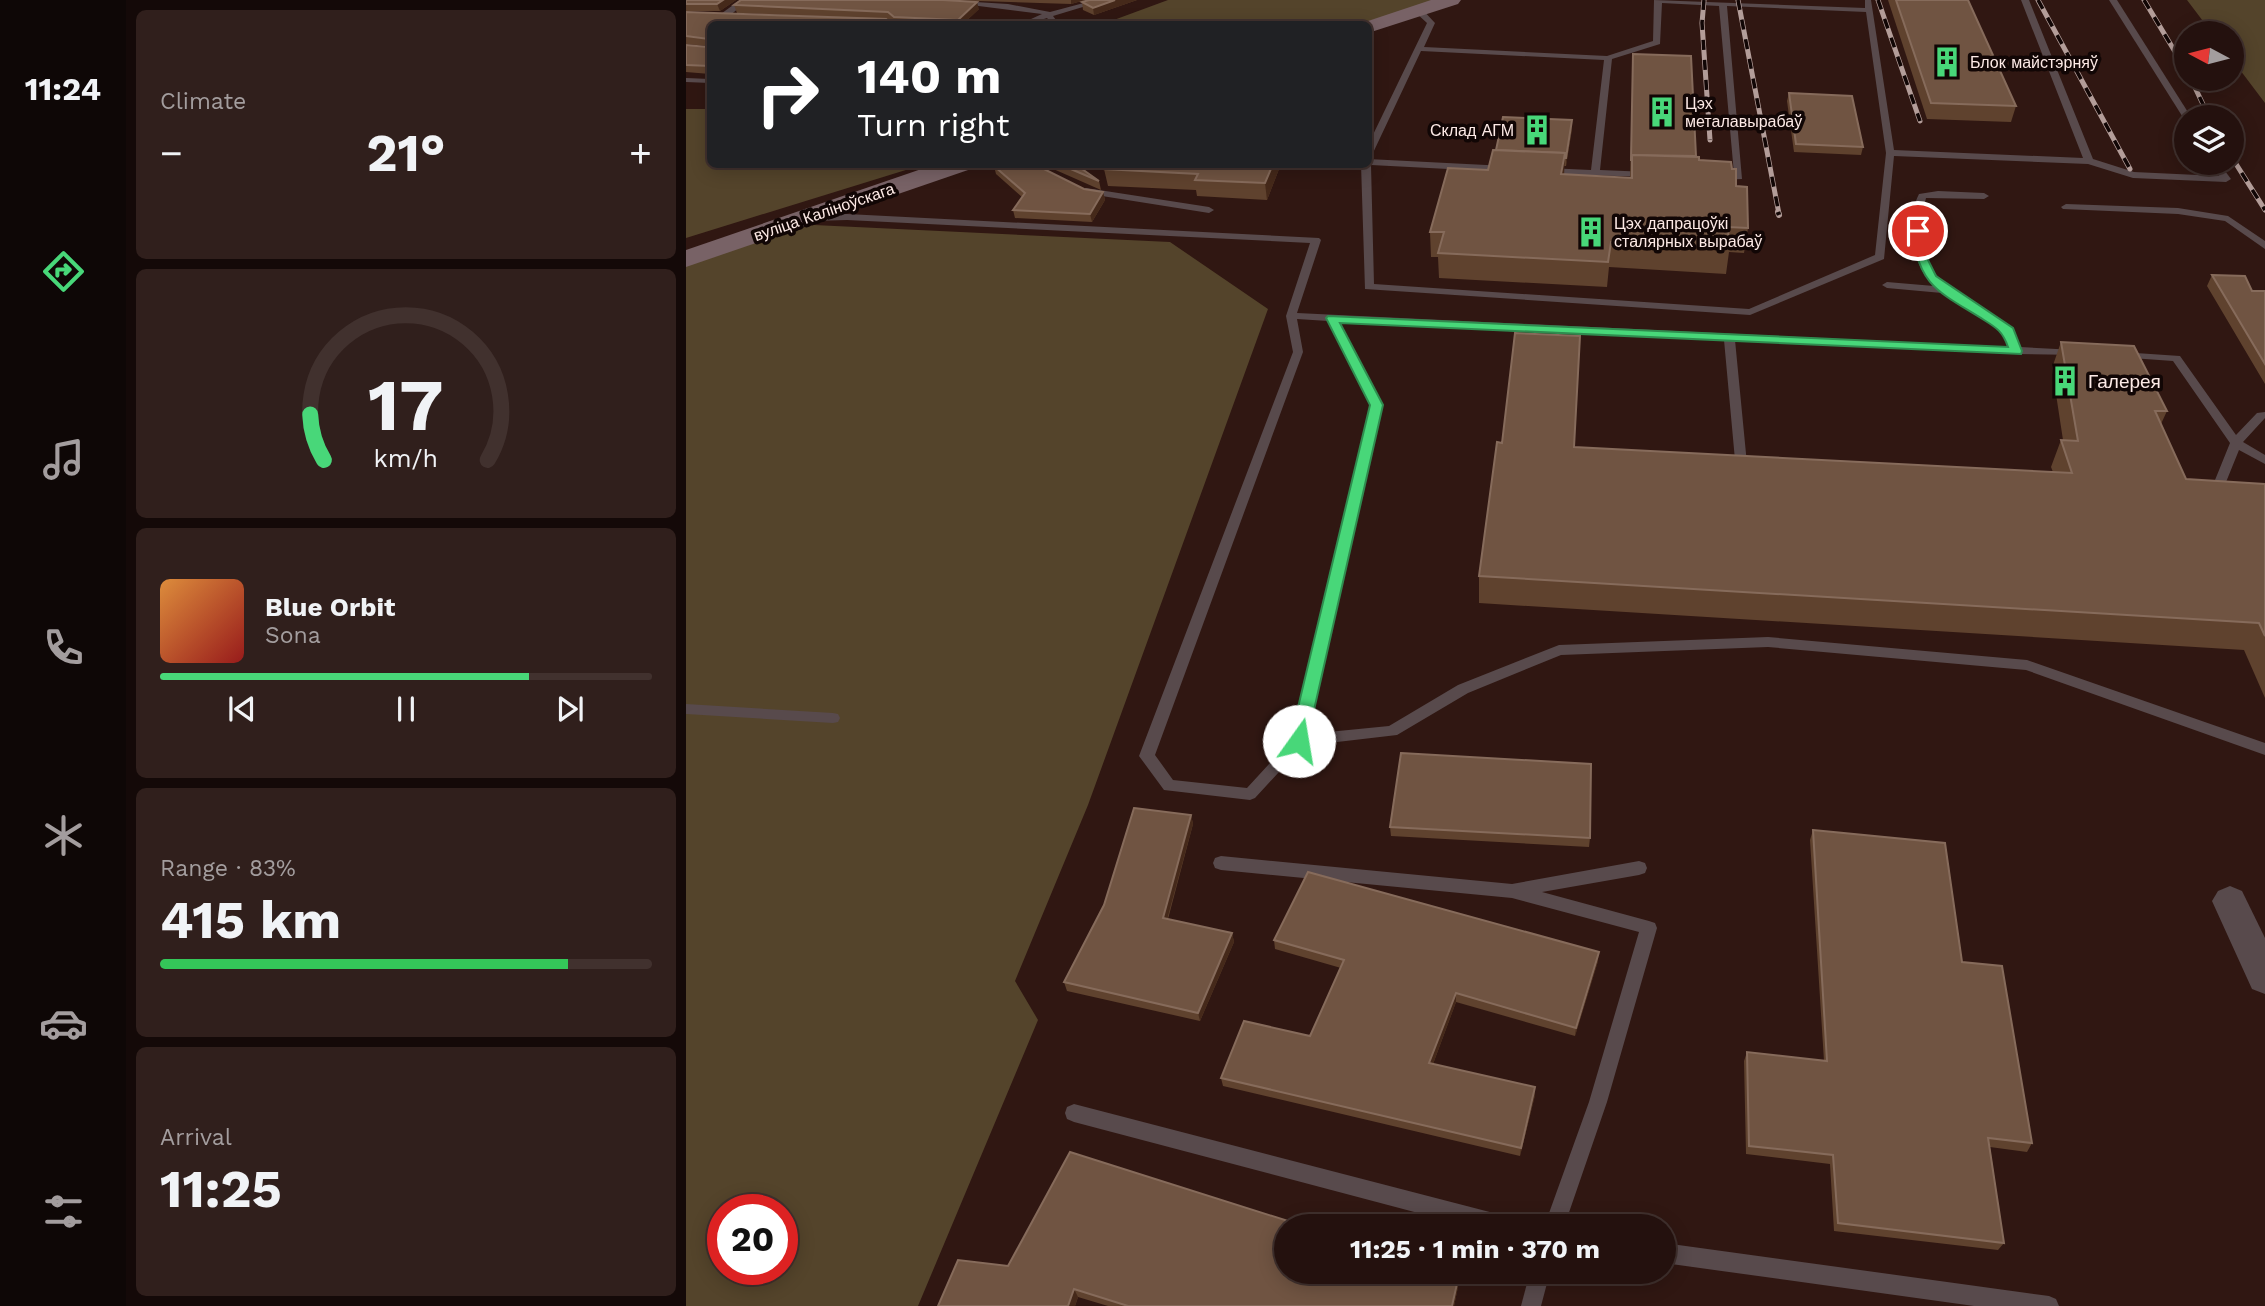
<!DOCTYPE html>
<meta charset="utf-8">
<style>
:root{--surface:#24110e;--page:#301f1c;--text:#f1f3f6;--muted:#a39d9e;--line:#41312e;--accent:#48d779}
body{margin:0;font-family:"Work Sans",sans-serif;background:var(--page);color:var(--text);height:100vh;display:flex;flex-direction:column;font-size:26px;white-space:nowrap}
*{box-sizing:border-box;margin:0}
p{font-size:23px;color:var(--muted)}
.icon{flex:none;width:38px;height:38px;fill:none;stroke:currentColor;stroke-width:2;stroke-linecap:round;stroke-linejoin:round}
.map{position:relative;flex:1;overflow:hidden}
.details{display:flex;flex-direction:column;gap:10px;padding:10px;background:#140908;width:560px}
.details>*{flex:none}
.guide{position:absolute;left:21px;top:21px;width:665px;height:147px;border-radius:10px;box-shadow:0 4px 18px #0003,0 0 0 2px var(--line);background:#202124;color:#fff;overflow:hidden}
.needle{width:46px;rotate:277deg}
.controls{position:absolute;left:1488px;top:21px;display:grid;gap:14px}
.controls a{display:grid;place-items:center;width:70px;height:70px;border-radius:50%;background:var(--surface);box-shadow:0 4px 18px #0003,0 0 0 2px var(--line);font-size:35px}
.speed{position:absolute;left:21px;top:1194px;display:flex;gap:14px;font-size:35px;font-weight:700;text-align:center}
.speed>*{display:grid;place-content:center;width:91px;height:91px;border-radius:50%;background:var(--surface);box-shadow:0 4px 18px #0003,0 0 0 2px var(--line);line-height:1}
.speed .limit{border:10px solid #d22;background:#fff;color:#111}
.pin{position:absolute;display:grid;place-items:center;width:60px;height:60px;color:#fff;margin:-30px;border:4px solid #fff;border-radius:50%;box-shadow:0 2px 7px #0007}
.me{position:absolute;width:77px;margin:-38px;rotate:13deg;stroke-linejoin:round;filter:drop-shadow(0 0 5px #0008)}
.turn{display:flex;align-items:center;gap:24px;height:147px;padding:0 35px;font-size:32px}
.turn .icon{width:91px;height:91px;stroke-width:2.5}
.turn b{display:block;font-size:49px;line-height:60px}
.big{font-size:52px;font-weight:700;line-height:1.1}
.details .widget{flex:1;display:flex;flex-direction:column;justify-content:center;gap:10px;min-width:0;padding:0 24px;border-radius:10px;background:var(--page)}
.details .dial{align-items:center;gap:0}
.dial svg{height:182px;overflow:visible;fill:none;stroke:var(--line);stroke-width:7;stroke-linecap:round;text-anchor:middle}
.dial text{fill:var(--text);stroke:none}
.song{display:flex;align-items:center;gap:21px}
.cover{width:84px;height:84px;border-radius:10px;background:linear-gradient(135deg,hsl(30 70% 55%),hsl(0 70% 35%))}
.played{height:7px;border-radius:4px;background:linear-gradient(90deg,var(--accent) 75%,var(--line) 75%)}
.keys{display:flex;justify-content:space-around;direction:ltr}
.heat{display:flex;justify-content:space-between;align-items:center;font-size:38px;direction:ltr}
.charge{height:10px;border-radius:5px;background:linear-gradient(90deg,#34c759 83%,var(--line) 0)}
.trip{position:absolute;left:588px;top:1214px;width:402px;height:70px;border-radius:35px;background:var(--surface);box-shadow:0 4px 18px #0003,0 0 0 2px var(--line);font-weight:700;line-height:70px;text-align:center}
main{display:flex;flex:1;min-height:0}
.tab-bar{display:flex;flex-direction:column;width:126px;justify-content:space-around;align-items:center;background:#0e0706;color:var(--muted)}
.tab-bar .icon{width:49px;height:49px}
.tab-bar .current{color:var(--accent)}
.tab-bar b{font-size:32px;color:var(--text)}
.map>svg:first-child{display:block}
</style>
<main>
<nav class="tab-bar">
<b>11:24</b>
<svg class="icon current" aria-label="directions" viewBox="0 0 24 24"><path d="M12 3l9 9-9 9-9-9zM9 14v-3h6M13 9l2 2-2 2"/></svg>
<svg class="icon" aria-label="music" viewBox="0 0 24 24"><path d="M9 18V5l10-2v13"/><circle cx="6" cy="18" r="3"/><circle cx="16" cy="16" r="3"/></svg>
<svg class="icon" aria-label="phone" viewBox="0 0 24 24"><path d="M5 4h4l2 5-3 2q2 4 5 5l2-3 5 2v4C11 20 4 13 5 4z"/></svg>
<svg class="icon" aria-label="climate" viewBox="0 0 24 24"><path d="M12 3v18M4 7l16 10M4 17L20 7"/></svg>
<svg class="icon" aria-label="car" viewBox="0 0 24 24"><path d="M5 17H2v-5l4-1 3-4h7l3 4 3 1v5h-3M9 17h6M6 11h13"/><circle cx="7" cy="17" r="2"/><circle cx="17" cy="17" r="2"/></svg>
<svg class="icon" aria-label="filters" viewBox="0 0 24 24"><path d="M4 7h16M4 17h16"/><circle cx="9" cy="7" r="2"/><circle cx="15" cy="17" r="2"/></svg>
</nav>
<section class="details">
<div class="widget"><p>Climate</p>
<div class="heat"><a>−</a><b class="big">21°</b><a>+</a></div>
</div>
<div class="widget dial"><svg viewBox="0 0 100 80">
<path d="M14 69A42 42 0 1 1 86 69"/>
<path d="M14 69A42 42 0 0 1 8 49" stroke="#48d779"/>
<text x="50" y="56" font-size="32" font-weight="700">17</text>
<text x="50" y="72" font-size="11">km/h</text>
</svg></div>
<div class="widget">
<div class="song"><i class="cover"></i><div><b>Blue Orbit</b><p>Sona</p></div></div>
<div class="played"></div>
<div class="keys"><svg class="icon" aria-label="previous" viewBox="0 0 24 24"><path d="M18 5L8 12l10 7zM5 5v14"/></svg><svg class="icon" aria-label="pause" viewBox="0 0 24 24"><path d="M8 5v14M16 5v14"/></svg><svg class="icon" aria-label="next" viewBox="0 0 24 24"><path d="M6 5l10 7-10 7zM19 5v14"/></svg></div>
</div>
<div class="widget"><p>Range · 83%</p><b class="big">415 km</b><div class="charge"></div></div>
<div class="widget"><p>Arrival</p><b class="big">11:25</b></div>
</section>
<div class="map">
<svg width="1579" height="1306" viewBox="0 0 1579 1306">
<rect width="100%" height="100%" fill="#301712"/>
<g fill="#54442b" fill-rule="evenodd">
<path d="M482 0H750L675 24H417Z"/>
<path d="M1501 0H1579V103L1545 58V33H1526Z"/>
<path d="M0 109H24V164L236 165 0 238Z"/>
<path d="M128 225 484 242 582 309 402 805 329 981 352 1020 232 1306H0V264L88 234ZM37 1209H96V1269H37Z"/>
</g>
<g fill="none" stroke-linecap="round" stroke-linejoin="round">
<g fill="#584a4c" fill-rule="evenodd">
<path d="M54 0H63L38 20H32V16Z"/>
<path d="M409 0H420L367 16 373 24H366L361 18 342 24H334L356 14 269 3 273 1 322 4 364 12Z"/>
<path d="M968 0 1179 8V0H1185L1208 150 1397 158 1335 0H1343L1407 159 1448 172 1533 176 1524 163H1533L1545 179 1540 182 1447 178 1402 164 1208 156 1198 259 1064 315 679 289 675 164H682V159L820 166 825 169 820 172 685 165 688 284 1063 309 1189 255 1200 153 1180 12 1041 6 1056 179 1033 180 1028 177 1033 174H1048L1033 6 976 3 974 44 926 59 914 170 963 172 966 173V177L861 174 856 171 861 168 905 170 918 60 735 51 686 155 682 158V145L741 23 729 12V8H735L749 23 738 47 921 56 967 41Z"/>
<path d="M1423 0H1431L1505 117 1498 119Z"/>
<path d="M0 78 24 79V83L0 82Z"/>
<path d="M400 188 523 207 528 210 523 213 397 193V189Z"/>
<path d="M1252 191 1298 193 1303 196 1298 199 1240 198 1236 215V238L1246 270 1263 288 1326 328 1334 347 1390 350 1394 351V355L1330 354 1049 340 1061 464 1055 468 1042 466 1040 463 1042 460H1049L1038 340 653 321 696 405 622 734 703 726 772 685 873 645 1082 637 1341 660 1579 743V755L1340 670 1082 647 875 655 782 693 711 735 617 746 569 798 564 800 478 790 453 756 607 352 600 316 624 243 161 220 126 221 121 218 126 215 161 214 633 238 635 240 611 313 1323 347 1317 332 1256 293 1201 288 1196 285 1201 282 1248 286C1225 264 1219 222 1233 194ZM611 319 642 321 684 405 606 739 561 788 487 780 469 755 617 352Z"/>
<path d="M1380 204 1492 208 1542 216 1579 241V249L1539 221 1492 214 1377 209 1375 207Z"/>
<path d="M1435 352 1494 356 1550 435 1571 413 1579 412V418L1557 442 1579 455V464L1553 450 1536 492H1518L1516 489 1518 486 1527 485 1544 443 1487 361 1431 357V353Z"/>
<path d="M0 704 147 713 152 714 154 718 152 722 147 723 0 714Z"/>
<path d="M535 856 826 884 953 861 959 863 961 868 959 873 953 875 856 892 963 921 969 923 971 928 921 1102 878 1227H858L903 1102 953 932 826 898 535 870 529 868 527 863 529 858Z"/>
<path d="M388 1104 823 1217 830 1220 833 1227H785L388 1122 381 1119 379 1113 381 1107Z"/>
<path d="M978 1243 1363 1296 1370 1299 1373 1306H1288L978 1263Z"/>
<path d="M844 1272H864L855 1306H835Z"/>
</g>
<path fill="#584a4c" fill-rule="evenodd" d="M1544 886 1556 891 1579 938V994L1566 989 1526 901 1532 891Z"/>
<g fill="#786266" fill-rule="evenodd">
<path d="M745 0H775L772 4 682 33V24H673Z"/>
<path d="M250 164H288L285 169 0 267V250Z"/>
</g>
<g stroke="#b39d99" stroke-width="5">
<g id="rail-far1">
<path d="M1018 0 1016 23 1024 140"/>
<path d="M1052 0 1093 214"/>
<path d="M1192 0 1234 121"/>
<path d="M1352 0 1444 169"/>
<path d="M1458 0 1500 70"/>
<path d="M1505 79 1523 117"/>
<path d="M1545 156 1579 210"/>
</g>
</g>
<g stroke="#b39d99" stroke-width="6">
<path id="rail" d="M1092 212 1093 215"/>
</g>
<use href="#rail-far1" stroke="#110605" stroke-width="3.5" stroke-dasharray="10" stroke-linecap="butt"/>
<use href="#rail" stroke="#110605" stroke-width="4.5" stroke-dasharray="12" stroke-linecap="butt"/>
</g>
<g fill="#5f422e">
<path d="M0 0H50L34 11H0Z"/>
<path d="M260 0H399L385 4Z"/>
<path d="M403 0H451L408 15 397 10 396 2Z"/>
<path d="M1202 0H1282L1330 106 1325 122 1241 119Z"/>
<path d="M48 5 293 9 277 24H210L204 19H199L24 24V74L0 72V45L21 47V46L0 44V12L197 19 51 13Z"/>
<path d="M947 61 1013 160 1046 169 1062 228 1058 253 1043 252 1040 274 923 267 921 287 753 278 752 257H745L744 232 802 170 810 150 886 129 880 166H878V174L944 178Z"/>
<path d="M1103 93 1177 147 1175 155 1108 152 1101 101Z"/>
<path d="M356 164H389L413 181 415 190Z"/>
<path d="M595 164 581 200 511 196 510 190 422 186 418 169Z"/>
<path d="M308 166 398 189 417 192 419 200 406 222 329 218 327 210 336 197 310 174Z"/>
<path d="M1526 275 1566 291H1579V384L1521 286Z"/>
<path d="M1375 342 1481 411 1475 424 1500 479 1579 484V698L1558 650 793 603V576L888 447 1367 472 1365 467 1375 440H1377L1366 368Z"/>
<path d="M505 815 507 824 482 919 546 933 548 942 514 1021 381 991 378 982Z"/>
<path d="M704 827 904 838 903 847 705 836Z"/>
<path d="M1127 830 1276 962 1346 1143 1341 1152 1304 1147 1318 1243 1312 1250 1148 1231 1144 1164 1060 1154 1058 1061 1061 1052 1138 1061 1124 840Z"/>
<path d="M588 940 912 961 889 1036 770 1002 747 1064 849 1087V1095L834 1156 537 1086 535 1078 624 1036 655 968 589 949Z"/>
<path d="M322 1266 773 1275V1282L768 1306H422L392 1297 389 1306H252Z"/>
</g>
<g fill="#45291a">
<path d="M37 0H50L34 11 31 4Z"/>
<path d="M385 0H399L385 4Z"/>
<path d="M429 0H451L408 15 407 8Z"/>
<path d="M291 2 293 9 277 24H273L272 20Z"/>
<path d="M199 19 201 24H193Z"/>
<path d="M886 120V129L880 166V158Z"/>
<path d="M879 153 878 177 875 174Z"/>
<path d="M587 164H595L581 200 579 183Z"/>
<path d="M417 192 419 200 406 222 404 214Z"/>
<path d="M505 815 507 824 479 927 477 918Z"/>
<path d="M546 933 548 942 514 1021 512 1013Z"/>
<path d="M913 952 912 961 889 1036 890 1028Z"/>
<path d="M770 993V1002L744 1072 743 1063Z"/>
<path d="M849 1087V1095L834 1156 835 1148Z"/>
<path d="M773 1275V1282L768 1306H766Z"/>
<path d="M388 1289 392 1297 389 1306H382Z"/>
</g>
<g fill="#705442" stroke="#866b5b" stroke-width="2">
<path d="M0 0H37L31 4H0Z"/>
<path d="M55 0H257L291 2 272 20 208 17 202 12 48 5Z"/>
<path d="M403 0H429L407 8 396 2Z"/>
<path d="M1210 0H1282L1330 106 1245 103Z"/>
<path d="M0 12 199 19 193 24H24V66L0 65V45L21 47 23 39 0 36Z"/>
<path d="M947 54 1005 56 1010 156 946 155V160H945Z"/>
<path d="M1103 93 1166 96 1177 147 1110 144Z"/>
<path d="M817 117 886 120 880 158H879V153L810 150Z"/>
<path d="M807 150 879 153 875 174 946 178V155L1013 157V160L1045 162 1046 169H1050V186L1061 187 1062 228 1042 227 1043 249 925 242 922 262 752 253 758 232H744L762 168 802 170Z"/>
<path d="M312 164H348L398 189 417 192 404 214 327 210 339 193 308 166Z"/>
<path d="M373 164H389L413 181Z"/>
<path d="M421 164H587L579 183 509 180 512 174 418 169Z"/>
<path d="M1526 275 1559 276 1566 291H1579V364Z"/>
<path d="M829 333 894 336 888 447 1386 473 1375 440 1392 441 1375 342 1448 346 1481 411H1469L1500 479 1579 484V636L1573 623 793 576 811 442 816 443Z"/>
<path d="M715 753 905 764 904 838 704 827Z"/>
<path d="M448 808 505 815 477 918 546 933 512 1013 378 982 418 905Z"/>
<path d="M1127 830 1259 843 1276 962 1316 966 1346 1143 1302 1138 1318 1243 1152 1223 1147 1155 1063 1146 1061 1052 1141 1061Z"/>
<path d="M622 872 913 952 890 1028 770 993 743 1063 849 1087 835 1148 535 1078 558 1021 624 1036 658 960 588 940Z"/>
<path d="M384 1152 621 1227H600V1272H765L773 1275 766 1306H442L388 1289 382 1306H252L272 1260 322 1266Z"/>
</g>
<path fill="#48d779" stroke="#2f8c4f" stroke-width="2" d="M1232 228 1238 231 1240 256 1250 276 1327 328 1336 351 1335 354 654 323 697 405 621 741 619 746H607L604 741 684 405 640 318 642 316 1322 347C1317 332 1311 328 1298 320 1255 293 1231 286 1227 231Z"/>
<defs>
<g id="building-bare" transform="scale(2.415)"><path d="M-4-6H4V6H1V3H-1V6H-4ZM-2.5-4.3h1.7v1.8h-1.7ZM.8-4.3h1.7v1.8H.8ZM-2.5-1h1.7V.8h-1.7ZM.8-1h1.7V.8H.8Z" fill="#48d779" stroke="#110605" stroke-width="2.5" paint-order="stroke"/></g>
</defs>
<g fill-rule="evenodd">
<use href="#building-bare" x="1261" y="62"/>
<use href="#building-bare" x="976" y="112"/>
<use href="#building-bare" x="851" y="130"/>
<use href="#building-bare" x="905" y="232"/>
<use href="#building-bare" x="1379" y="381"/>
</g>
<g text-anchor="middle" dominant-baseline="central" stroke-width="7" stroke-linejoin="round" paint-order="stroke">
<g font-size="16" fill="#fdeae6" stroke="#110605" text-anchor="start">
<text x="1284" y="62">Блок майстэрняў</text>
<text x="999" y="103">Цэх<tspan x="999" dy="18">металавырабаў</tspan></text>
<text x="828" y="130" text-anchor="end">Склад АГМ</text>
<text x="928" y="223">Цэх дапрацоўкі<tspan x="928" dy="18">сталярных вырабаў</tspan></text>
</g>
<g font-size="16" fill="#fdeae6" stroke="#110605">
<text transform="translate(138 212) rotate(-19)">вуліца Каліноўскага</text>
</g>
<g font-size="19" fill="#fdeae6" stroke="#110605" text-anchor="start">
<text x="1402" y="381">Галерея</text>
</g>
</g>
</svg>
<div class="controls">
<a><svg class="needle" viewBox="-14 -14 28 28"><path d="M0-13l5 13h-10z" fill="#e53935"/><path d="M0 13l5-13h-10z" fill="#a39d9e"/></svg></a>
<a><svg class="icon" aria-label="layers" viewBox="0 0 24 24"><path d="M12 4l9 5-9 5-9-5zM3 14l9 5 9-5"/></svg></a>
</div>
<div class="speed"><div class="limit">20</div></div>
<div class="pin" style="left:1232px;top:231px;background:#d93025"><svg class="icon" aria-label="arrive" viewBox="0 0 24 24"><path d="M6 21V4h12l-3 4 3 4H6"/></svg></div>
<svg class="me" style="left:613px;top:741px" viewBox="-20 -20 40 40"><circle r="19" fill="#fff"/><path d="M0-13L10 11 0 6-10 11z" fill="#48d779"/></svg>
<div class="trip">11:25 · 1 min · 370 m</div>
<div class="guide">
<div class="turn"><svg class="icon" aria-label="right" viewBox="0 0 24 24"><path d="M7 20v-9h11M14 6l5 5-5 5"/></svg><div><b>140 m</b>Turn right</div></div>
</div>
</div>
</main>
